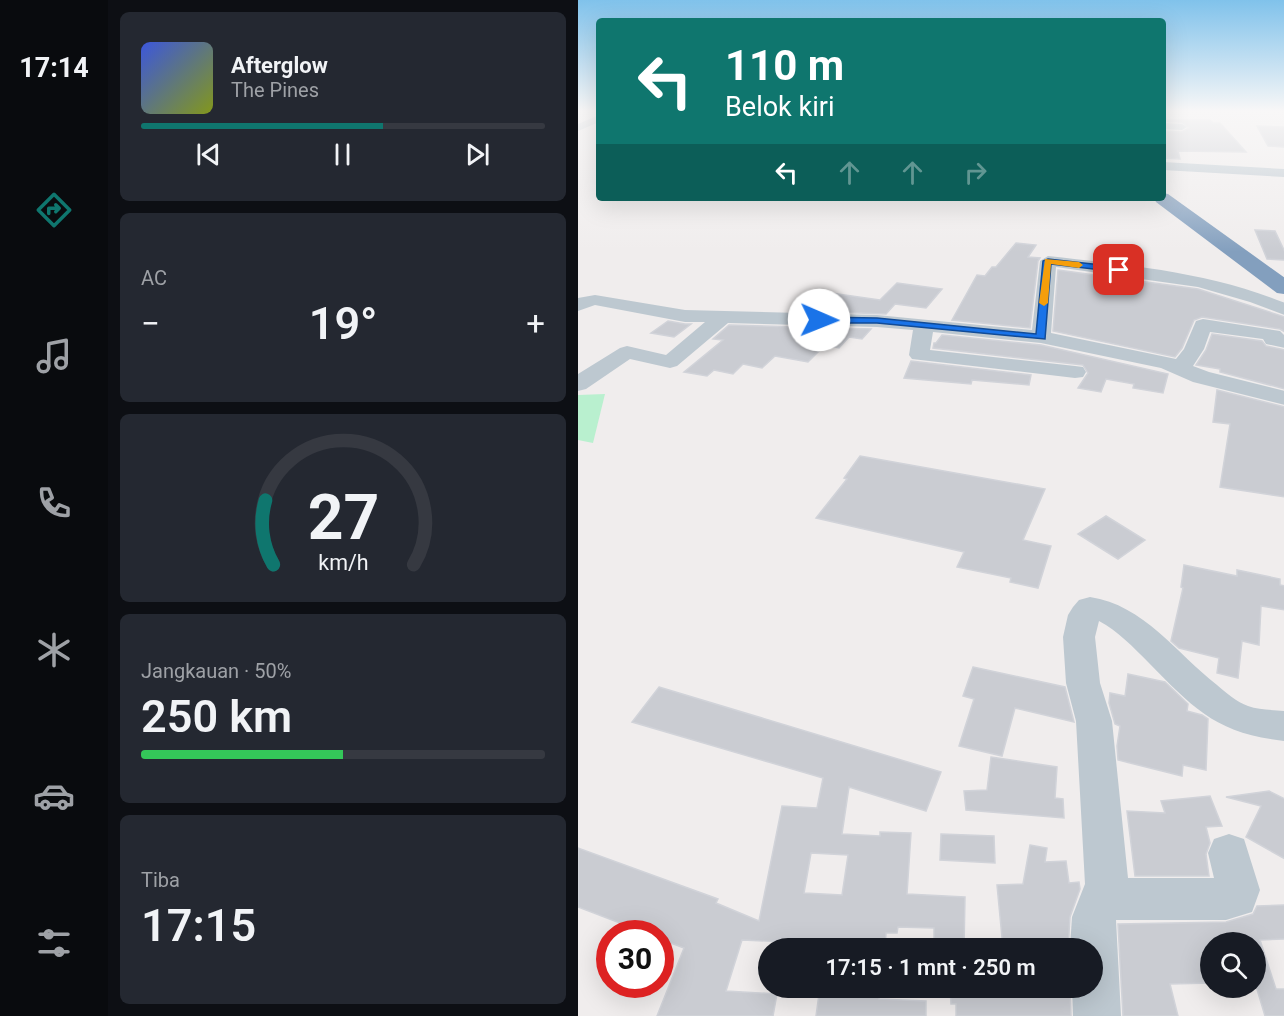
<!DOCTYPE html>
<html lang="id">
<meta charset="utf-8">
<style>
:root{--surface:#171b24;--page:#242831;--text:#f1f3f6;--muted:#9ea1a6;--line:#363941;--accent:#0f766e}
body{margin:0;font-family:Roboto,sans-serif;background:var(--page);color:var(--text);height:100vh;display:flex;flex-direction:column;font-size:22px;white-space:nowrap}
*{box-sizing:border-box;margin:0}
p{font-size:20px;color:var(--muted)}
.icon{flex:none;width:33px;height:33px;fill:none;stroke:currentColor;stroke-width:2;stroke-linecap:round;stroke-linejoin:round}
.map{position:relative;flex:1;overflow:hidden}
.side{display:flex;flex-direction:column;gap:12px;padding:12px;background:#0d0f14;width:470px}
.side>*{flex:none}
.hud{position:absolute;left:18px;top:18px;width:570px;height:183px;border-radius:6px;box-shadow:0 6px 24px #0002;background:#0f766e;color:#fff;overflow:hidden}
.tools{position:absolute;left:622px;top:932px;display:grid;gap:12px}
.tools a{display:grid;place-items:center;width:66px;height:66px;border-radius:50%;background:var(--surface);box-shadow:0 6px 24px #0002;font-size:30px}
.speed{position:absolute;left:18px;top:920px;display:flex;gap:12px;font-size:30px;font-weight:700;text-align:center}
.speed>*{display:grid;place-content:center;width:78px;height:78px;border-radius:50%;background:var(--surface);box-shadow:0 6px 24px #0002;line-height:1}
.speed .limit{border:9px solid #d22;background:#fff;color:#111}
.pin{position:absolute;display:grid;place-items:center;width:51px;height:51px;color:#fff;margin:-26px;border-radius:12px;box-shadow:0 3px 9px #0006}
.me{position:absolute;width:66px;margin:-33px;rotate:91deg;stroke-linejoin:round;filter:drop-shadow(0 0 4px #0008)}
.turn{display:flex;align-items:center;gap:21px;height:126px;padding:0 30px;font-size:27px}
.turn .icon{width:78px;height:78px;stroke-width:2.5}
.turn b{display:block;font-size:42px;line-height:51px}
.lanes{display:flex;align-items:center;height:57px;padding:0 30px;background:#0003;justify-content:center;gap:30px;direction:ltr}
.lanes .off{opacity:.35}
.big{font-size:45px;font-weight:600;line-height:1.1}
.side .card{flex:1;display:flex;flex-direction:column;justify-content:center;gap:9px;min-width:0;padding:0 21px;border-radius:9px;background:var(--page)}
.side .dial{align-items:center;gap:0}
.dial svg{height:156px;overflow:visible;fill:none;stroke:var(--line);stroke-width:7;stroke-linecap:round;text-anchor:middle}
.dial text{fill:var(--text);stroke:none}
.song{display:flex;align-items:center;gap:18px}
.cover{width:72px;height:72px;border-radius:9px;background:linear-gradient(135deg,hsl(230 70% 55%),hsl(70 70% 35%))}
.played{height:6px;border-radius:3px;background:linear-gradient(90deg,var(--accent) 60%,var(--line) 60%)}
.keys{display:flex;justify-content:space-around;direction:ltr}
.heat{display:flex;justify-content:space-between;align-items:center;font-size:33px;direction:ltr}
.charge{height:9px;border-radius:4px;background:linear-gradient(90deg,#34c759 50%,var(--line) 0)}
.trip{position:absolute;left:180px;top:938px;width:345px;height:60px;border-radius:30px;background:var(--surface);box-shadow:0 6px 24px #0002;font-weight:600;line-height:60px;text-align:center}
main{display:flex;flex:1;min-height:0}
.dock{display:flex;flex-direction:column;width:108px;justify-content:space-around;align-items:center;background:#090b0e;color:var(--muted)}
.dock .icon{width:42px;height:42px}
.dock .selected{color:var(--accent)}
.dock b{font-size:27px;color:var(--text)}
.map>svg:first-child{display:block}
</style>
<main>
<nav class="dock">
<b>17:14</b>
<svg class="icon selected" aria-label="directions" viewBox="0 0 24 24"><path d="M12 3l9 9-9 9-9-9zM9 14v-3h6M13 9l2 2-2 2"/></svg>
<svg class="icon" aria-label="music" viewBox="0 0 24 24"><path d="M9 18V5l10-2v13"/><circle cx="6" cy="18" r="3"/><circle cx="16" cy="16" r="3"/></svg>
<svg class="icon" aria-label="phone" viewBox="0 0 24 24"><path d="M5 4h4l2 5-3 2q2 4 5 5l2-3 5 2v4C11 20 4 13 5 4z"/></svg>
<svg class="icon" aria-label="climate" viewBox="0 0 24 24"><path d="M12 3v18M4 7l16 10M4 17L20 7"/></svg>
<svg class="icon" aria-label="car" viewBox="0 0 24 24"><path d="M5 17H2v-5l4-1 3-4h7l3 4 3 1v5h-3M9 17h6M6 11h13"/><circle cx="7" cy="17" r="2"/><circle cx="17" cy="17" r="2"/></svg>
<svg class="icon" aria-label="filters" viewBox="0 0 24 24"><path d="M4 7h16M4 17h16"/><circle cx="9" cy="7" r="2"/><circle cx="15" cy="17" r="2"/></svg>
</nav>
<section class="side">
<div class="card">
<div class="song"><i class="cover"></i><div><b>Afterglow</b><p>The Pines</p></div></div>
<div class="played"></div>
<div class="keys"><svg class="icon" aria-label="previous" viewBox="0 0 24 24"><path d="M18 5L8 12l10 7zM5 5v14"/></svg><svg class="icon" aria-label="pause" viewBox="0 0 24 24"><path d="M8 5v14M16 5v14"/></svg><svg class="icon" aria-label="next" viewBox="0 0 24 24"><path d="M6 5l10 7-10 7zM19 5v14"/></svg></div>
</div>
<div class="card"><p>AC</p>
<div class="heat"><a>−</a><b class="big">19°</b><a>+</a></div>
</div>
<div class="card dial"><svg viewBox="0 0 100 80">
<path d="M14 69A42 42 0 1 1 86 69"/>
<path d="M14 69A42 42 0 0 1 10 36" stroke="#0f766e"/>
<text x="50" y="56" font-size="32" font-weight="700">27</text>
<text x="50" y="72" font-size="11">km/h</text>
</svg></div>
<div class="card"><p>Jangkauan · 50%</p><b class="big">250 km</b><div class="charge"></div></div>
<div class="card"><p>Tiba</p><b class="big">17:15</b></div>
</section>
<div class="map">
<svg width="707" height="1016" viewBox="0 0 707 1016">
<rect width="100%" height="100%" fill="#f0eded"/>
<path fill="#b9f0cf" d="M27 394 15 443 0 440V395Z"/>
<g fill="#caccd2" stroke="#d1d3d9" stroke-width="1.5" fill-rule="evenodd">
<path d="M585 116H587L589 120H632L635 123H642L668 152 600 151 602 159 585 158V131L604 132 611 128 604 122 585 121Z"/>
<path d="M679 126 707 127V147L690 146Z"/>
<path d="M677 230 697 231 707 252V260L689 259Z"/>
<path d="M438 243 458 245 450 257 462 258 460 261 452 328 374 320 399 275 407 276 414 267H418Z"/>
<path d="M480 270 620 289 707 317V332L702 329 624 317 616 320 604 348 597 357 475 331Z"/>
<path d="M319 283 364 289 348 308 317 304 308 314 225 311 246 292 302 300Z"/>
<path d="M90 321 107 324H113L96 337 73 333Z"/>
<path d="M151 325 293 329 284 339 271 337 261 348 247 345 230 362 197 356 184 368 165 364 155 374 136 370 129 376 106 372 145 340 135 339Z"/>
<path d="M634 334 684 341 688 346 707 350V389L642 372V369L618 365 628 350Z"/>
<path d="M364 335 463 345 590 374 585 393 555 388 556 384 528 379 523 392 500 388 510 373 505 365 355 348 356 343H358Z"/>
<path d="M333 361 453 375 451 385 394 380 393 384 326 378Z"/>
<path d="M639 390 707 407V497L642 487 652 424 635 422Z"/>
<path d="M282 456 467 489 445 540 473 546 460 588 432 582 433 578 379 567 386 552 238 518 269 479 266 478Z"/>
<path d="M528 516 567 540 540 559 500 534Z"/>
<path d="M606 565 659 576V570L702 579V585L707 586V610L683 606 681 645 664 641 660 678 639 673 641 658 601 648 593 641 605 588 603 587Z"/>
<path d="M395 667 487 687 496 722 437 708 424 756 381 746 396 699 385 696Z"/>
<path d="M550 674 587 682 610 704 609 711 624 715 630 719 628 770 605 765 604 776 540 760 539 746 542 726 537 724 531 703 532 693 547 696Z"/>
<path d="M81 687 363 772 348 811 271 787 264 834 302 836V832L333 833 329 894 387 897 386 948H356V928L320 927 319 933H308L307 948H234L235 943 164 940 148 991 199 994 195 1016H79L106 948 82 939V933H68L0 907V848L140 899 138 903 181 921 204 806 239 808 245 778 54 722ZM233 853 270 855 264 895 226 893Z"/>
<path d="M413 757 479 767 477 798 485 799 486 818 388 810 386 791 409 790Z"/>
<path d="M691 791 707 799V859L668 837 683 806 648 797Z"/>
<path d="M632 796 644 826 628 827 632 843 628 854 631 876H557L549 811 587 813 583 801Z"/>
<path d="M363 834 416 836 417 863 362 860Z"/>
<path d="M452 845 469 848 467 862 488 861 491 883 501 882 502 889 492 917 490 948H425L419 885 445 884Z"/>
<path d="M707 905V939L682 940 698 989H707V1016H687L678 986V942H633V983L592 984 600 1016H545L540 924 648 922 675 914 679 906Z"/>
<path d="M242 987H303L301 999 348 1001V1016H238Z"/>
<path d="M372 987H492L493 1016H378V1004H373Z"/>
</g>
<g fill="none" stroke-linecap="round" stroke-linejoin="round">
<g fill="#bdc8d0" fill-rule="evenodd">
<path d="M21 115V122L0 131V124Z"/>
<path d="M585 123 604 124 609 127 604 130 585 129Z"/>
<path d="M585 162 707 169V177L585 170Z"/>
<path d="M470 256C550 265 631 272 707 303V315L672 302 620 287 478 267 473 333 598 359 606 349 618 321 625 319 702 331 707 336V348L688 344 685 339 632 332 626 349 615 366 631 372 707 391V405L615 382 583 368 463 343 355 332 352 350 497 366 505 367 508 372 505 377 497 378 334 359 331 355 335 330 299 327 150 323 99 366 92 368 52 359 8 389 0 391V374L42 348 49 346 88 355 127 322H107L17 305 0 311V298L17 295 107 310 299 315 454 330 462 261Z"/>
<path d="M512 597C566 605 598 653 639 685 648 693 659 702 670 706 681 710 695 710 707 711V741C639 734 616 709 570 662 555 647 540 631 521 621L517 637 522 683 534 721 550 878H636L630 853 636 839 651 834 666 839 682 890 674 912 648 920H538L543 1016H495L494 987H514V948H492L494 917 507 884 498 721 488 683 485 637 490 615 495 607 501 600Z"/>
</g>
<path fill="#839fbe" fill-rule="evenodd" d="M585 193 590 194 707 278V294L699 293 578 202 576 198H585Z"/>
</g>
<linearGradient id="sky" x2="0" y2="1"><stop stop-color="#80c2eb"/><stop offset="0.44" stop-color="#f8f7f7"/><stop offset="1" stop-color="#f8f7f7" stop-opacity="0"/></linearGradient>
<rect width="707" height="252" fill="url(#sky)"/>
<path fill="#1a73e8" stroke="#114b97" stroke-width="1.5" d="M470 259 541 267 545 270 541 272 473 264 467 339 299 323H241L237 320 241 317 299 318 458 334 465 261Z"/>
<path fill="#f59e0b" d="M467 259 501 262 505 265 501 268 473 264 470 303 466 306 461 303Z"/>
</svg>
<div class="tools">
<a><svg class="icon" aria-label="search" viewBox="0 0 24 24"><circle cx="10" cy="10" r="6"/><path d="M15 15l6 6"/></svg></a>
</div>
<div class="speed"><div class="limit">30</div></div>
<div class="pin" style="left:541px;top:270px;background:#d93025"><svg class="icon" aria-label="arrive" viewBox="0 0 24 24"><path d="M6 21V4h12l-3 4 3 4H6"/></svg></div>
<svg class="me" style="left:241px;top:320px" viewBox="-20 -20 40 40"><circle r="19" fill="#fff"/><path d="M0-13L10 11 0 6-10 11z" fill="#1a73e8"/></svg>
<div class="trip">17:15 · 1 mnt · 250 m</div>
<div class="hud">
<div class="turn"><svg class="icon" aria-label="left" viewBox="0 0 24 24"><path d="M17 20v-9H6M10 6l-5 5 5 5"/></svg><div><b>110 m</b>Belok kiri</div></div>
<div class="lanes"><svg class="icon" aria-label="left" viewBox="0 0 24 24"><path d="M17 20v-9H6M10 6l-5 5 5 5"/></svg><svg class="icon off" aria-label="ahead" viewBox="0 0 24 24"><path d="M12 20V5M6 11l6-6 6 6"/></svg><svg class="icon off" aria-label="ahead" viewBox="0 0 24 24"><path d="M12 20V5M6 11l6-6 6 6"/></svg><svg class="icon off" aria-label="right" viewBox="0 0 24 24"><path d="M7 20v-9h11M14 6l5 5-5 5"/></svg></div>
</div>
</div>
</main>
